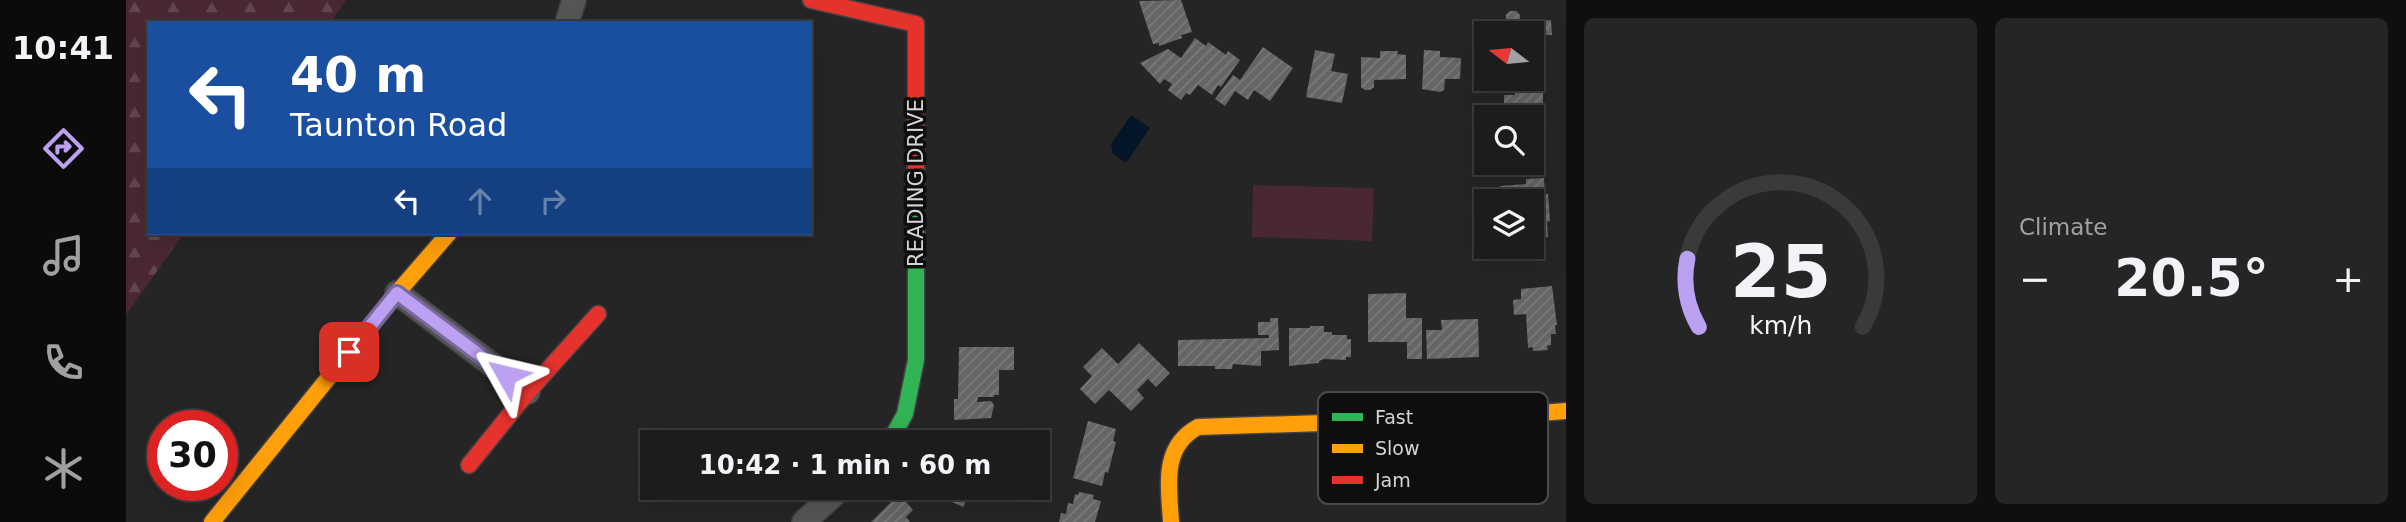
<!DOCTYPE html>
<meta charset="utf-8">
<style>
:root{--surface:#1c1c1c;--page:#252525;--text:#f1f3f6;--muted:#a0a1a3;--line:#3a3a3b;--accent:#bca0f2}
body{margin:0;font-family:"DejaVu Sans",sans-serif;background:var(--page);color:var(--text);height:100vh;display:flex;flex-direction:column;font-size:26px;white-space:nowrap}
*{box-sizing:border-box;margin:0}
p{font-size:23px;color:var(--muted)}
.icon{flex:none;width:38px;height:38px;fill:none;stroke:currentColor;stroke-width:2;stroke-linecap:round;stroke-linejoin:round}
.map{position:relative;flex:1;overflow:hidden}
.details{display:flex;flex-direction:column;gap:18px;padding:18px;background:#0f0f0f;width:840px}
.details>*{flex:none}
.top-card{position:absolute;left:21px;top:21px;width:665px;height:214px;border-radius:0px;box-shadow:0 7px 28px #0002,0 0 0 2px var(--line);background:#1a4fa0;color:#fff;overflow:hidden}
.needle{width:46px;rotate:286deg}
.buttons{position:absolute;left:1348px;top:21px;display:grid;gap:14px}
.buttons a{display:grid;place-items:center;width:70px;height:70px;border-radius:0px;background:var(--surface);box-shadow:0 7px 28px #0002,0 0 0 2px var(--line);font-size:35px}
.speed{position:absolute;left:21px;top:410px;display:flex;gap:14px;font-size:35px;font-weight:700;text-align:center}
.speed>*{display:grid;place-content:center;width:91px;height:91px;border-radius:50%;background:var(--surface);box-shadow:0 7px 28px #0002,0 0 0 2px var(--line);line-height:1}
.speed .limit{border:10px solid #d22;background:#fff;color:#111}
.pin{position:absolute;display:grid;place-items:center;width:60px;height:60px;color:#fff;margin:-30px;border-radius:14px;box-shadow:0 4px 10px #0006}
.me{position:absolute;width:77px;margin:-38px;rotate:307deg;stroke-linejoin:round;filter:drop-shadow(0 0 5px #0008)}
.turn{display:flex;align-items:center;gap:24px;height:147px;padding:0 28px;font-size:32px}
.turn .icon{width:91px;height:91px;stroke-width:2.5}
.turn b{display:block;font-size:49px;line-height:60px}
.lanes{display:flex;align-items:center;height:66px;padding:0 28px;background:#0003;justify-content:center;gap:35px;direction:ltr}
.lanes .off{opacity:.35}
.big{font-size:52px;font-weight:600;line-height:1.1}
.details .widget{flex:1;display:flex;flex-direction:column;justify-content:center;gap:10px;min-width:0;padding:0 24px;border-radius:10px;background:var(--page)}
.details .dial{align-items:center;gap:0}
.dial svg{height:182px;overflow:visible;fill:none;stroke:var(--line);stroke-width:7;stroke-linecap:round;text-anchor:middle}
.dial text{fill:var(--text);stroke:none}
.heat{display:flex;justify-content:space-between;align-items:center;font-size:38px;direction:ltr}
.details .tiles{flex:1;display:grid;gap:18px;grid-template-columns:repeat(2,1fr)}
.trip{position:absolute;left:514px;top:430px;width:410px;height:70px;border-radius:0px;background:var(--surface);box-shadow:0 7px 28px #0002,0 0 0 2px var(--line);font-weight:600;line-height:70px;text-align:center}
main{display:flex;flex:1;min-height:0}
.tab-bar{display:flex;flex-direction:column;width:126px;justify-content:space-around;align-items:center;background:#0b0b0b;color:var(--muted)}
.tab-bar .icon{width:49px;height:49px}
.tab-bar .selected{color:var(--accent)}
.tab-bar b{font-size:32px;color:var(--text)}
.map>svg:first-child{display:block}
</style>
<main>
<nav class="tab-bar">
<b>10:41</b>
<svg class="icon selected" aria-label="directions" viewBox="0 0 24 24"><path d="M12 3l9 9-9 9-9-9zM9 14v-3h6M13 9l2 2-2 2"/></svg>
<svg class="icon" aria-label="music" viewBox="0 0 24 24"><path d="M9 18V5l10-2v13"/><circle cx="6" cy="18" r="3"/><circle cx="16" cy="16" r="3"/></svg>
<svg class="icon" aria-label="phone" viewBox="0 0 24 24"><path d="M5 4h4l2 5-3 2q2 4 5 5l2-3 5 2v4C11 20 4 13 5 4z"/></svg>
<svg class="icon" aria-label="climate" viewBox="0 0 24 24"><path d="M12 3v18M4 7l16 10M4 17L20 7"/></svg>
</nav>
<div class="map">
<svg width="1440" height="522" viewBox="0 0 1440 522">
<defs>
<pattern id="forest-firs" width="22" height="20" patternUnits="userSpaceOnUse" patternTransform="scale(1.75)"><rect width="22" height="20" fill="#4a2833"/><path d="M5 1l3.5 6h-7zM16 11l3.5 6h-7z" fill="#634650"/></pattern>
<pattern id="building-hatch" width="6" height="6" patternUnits="userSpaceOnUse" patternTransform="scale(1.75)"><rect width="6" height="6" fill="#656566"/><path d="M-1 1l2-2M0 6l6-6M5 7l2-2" fill="none" stroke="#7a7a7b"/></pattern>
</defs>
<rect width="100%" height="100%" fill="#252526"/>
<path fill="#4a2833" d="M1127 185 1248 188 1246 241 1126 237Z"/>
<path fill="url(#forest-firs)" d="M0 0H220L204 23H23V233H58L0 315Z"/>
<path fill="#031527" d="M1005 115 1024 128 1000 163 987 154 985 144Z"/>
<g fill="url(#building-hatch)">
<path d="M1055 0 1066 32 1055 35 1056 38 1033 46V43L1027 44 1013 1Z"/>
<path d="M1384 11H1390L1394 15V22L1425 20 1426 35 1360 33V49H1351L1350 23 1380 22V15Z"/>
<path d="M1069 38 1080 46 1082 42 1100 55 1102 51 1114 60 1095 87 1092 85 1086 95 1072 85 1064 95 1060 93 1055 100 1042 90 1046 84 1038 79 1034 84 1014 63 1042 49 1055 58Z"/>
<path d="M1137 47 1167 68 1144 101 1128 90 1122 100 1109 91 1099 106 1089 99 1107 75 1114 80Z"/>
<path d="M1189 50 1209 54 1205 71 1222 74 1216 103 1180 97Z"/>
<path d="M1298 50 1314 51V57L1335 58 1334 79H1319L1318 90 1314 92 1296 89Z"/>
<path d="M1254 51H1272L1271 54 1280 55V79L1248 80V87L1244 90H1239L1235 87V57L1254 58Z"/>
<path d="M1417 85V133H1405V117H1378V95H1389L1388 87Z"/>
<path d="M1418 178 1419 194H1422L1424 221 1421 222 1422 237 1405 238V201H1375L1374 186 1400 184V179Z"/>
<path d="M1426 286 1431 325H1429L1430 334H1425V345L1421 346 1422 350 1407 351V347L1402 348 1400 314 1388 315 1387 300 1395 299V289Z"/>
<path d="M1280 293V318H1296V359H1281V342H1242V294Z"/>
<path d="M1144 318H1152L1153 350 1135 351V366L1107 364 1106 369H1089V366H1052V340L1143 338V335H1132V322H1144Z"/>
<path d="M1352 319 1353 357 1301 359 1300 330H1316L1315 320Z"/>
<path d="M1184 326H1198V332H1206V335H1221V339H1225V357H1220V360L1198 359 1193 361V363L1163 366V328H1184Z"/>
<path d="M1013 343 1044 373 1030 387 1022 379 1011 390 1018 398 1005 411 983 390 969 404 954 389 966 376 957 367 976 348 992 364Z"/>
<path d="M833 347H888V370H873V395H868V397H852L851 402 865 401 868 405 865 418 828 420V399H832Z"/>
<path d="M962 421 990 429 987 441 990 442 982 473 979 472 976 486 947 478Z"/>
<path d="M813 428 845 443H806Z"/>
<path d="M795 488H846L837 507Z"/>
<path d="M953 492 968 495 967 499 975 501 969 522H933L935 513 940 514 942 503 947 504 949 494 952 495Z"/>
<path d="M773 494 787 510 780 517 784 522H745Z"/>
</g>
<g fill="none" stroke-linecap="round" stroke-linejoin="round">
<g stroke="#424143" stroke-width="26">
<g id="street">
<path d="M441 23 448 0"/>
<path d="M271 293 402 392"/>
<path d="M678 522 715 488"/>
</g>
</g>
<g stroke="#424143" stroke-width="19">
<path id="fast" d="M763 443 779 414 790 360V183"/>
</g>
<g stroke="#424143" stroke-width="19">
<g id="slow">
<path d="M86 522 271 293 323 233"/>
<path d="M1045 522C1043 486 1035 447 1072 427L1350 418 1440 411"/>
</g>
</g>
<g stroke="#424143" stroke-width="19">
<g id="jam">
<path d="M685 0 790 24V183"/>
<path d="M343 465 402 392 472 314"/>
</g>
</g>
<use href="#street" stroke="#565557" stroke-width="23"/>
<use href="#fast" stroke="#30b455" stroke-width="16"/>
<use href="#slow" stroke="#ff9f0a" stroke-width="16"/>
<use href="#jam" stroke="#e5322d" stroke-width="16"/>
</g>
<g fill="none" stroke-linecap="round" stroke-linejoin="round">
<g stroke="#7a689d" stroke-width="18">
<path id="route" d="M223 352 271 293 380 375"/>
</g>
<use href="#route" stroke="#bca0f2" stroke-width="12"/>
</g>
<g text-anchor="middle" dominant-baseline="central" stroke-width="7" stroke-linejoin="round" paint-order="stroke">
<g font-size="21" fill="#d5d4d6" stroke="#0e0e0f">
<text transform="translate(790 183) rotate(-90)">READING DRIVE</text>
</g>
</g>
<rect x="1192" y="392" width="230" height="112" rx="10" fill="#0e0e0f" stroke="#4a494b" stroke-width="2"/>
<rect x="1206" y="413" width="31" height="8" fill="#30b455"/>
<rect x="1206" y="444" width="31" height="9" fill="#ff9f0a"/>
<rect x="1206" y="476" width="31" height="8" fill="#e5322d"/>
<g font-size="19" fill="#d5d4d6">
<text x="1249" y="424">Fast</text>
<text x="1249" y="455">Slow</text>
<text x="1249" y="487">Jam</text>
</g>
</svg>
<div class="buttons">
<a><svg class="needle" viewBox="-14 -14 28 28"><path d="M0-13l5 13h-10z" fill="#e53935"/><path d="M0 13l5-13h-10z" fill="#a0a1a3"/></svg></a>
<a><svg class="icon" aria-label="search" viewBox="0 0 24 24"><circle cx="10" cy="10" r="6"/><path d="M15 15l6 6"/></svg></a>
<a><svg class="icon" aria-label="layers" viewBox="0 0 24 24"><path d="M12 4l9 5-9 5-9-5zM3 14l9 5 9-5"/></svg></a>
</div>
<div class="speed"><div class="limit">30</div></div>
<div class="pin" style="left:223px;top:352px;background:#d93025"><svg class="icon" aria-label="arrive" viewBox="0 0 24 24"><path d="M6 21V4h12l-3 4 3 4H6"/></svg></div>
<svg class="me" style="left:380px;top:375px" viewBox="-20 -20 40 40"><path d="M0-17L14 15 0 8-14 15z" fill="#bca0f2" stroke="#fff" stroke-width="4"/></svg>
<div class="trip">10:42 · 1 min · 60 m</div>
<div class="top-card">
<div class="turn"><svg class="icon" aria-label="left" viewBox="0 0 24 24"><path d="M17 20v-9H6M10 6l-5 5 5 5"/></svg><div><b>40 m</b>Taunton Road</div></div>
<div class="lanes"><svg class="icon" aria-label="left" viewBox="0 0 24 24"><path d="M17 20v-9H6M10 6l-5 5 5 5"/></svg><svg class="icon off" aria-label="ahead" viewBox="0 0 24 24"><path d="M12 20V5M6 11l6-6 6 6"/></svg><svg class="icon off" aria-label="right" viewBox="0 0 24 24"><path d="M7 20v-9h11M14 6l5 5-5 5"/></svg></div>
</div>
</div>
<section class="details">
<div class="tiles">
<div class="widget dial"><svg viewBox="0 0 100 80">
<path d="M14 69A42 42 0 1 1 86 69"/>
<path d="M14 69A42 42 0 0 1 9 39" stroke="#bca0f2"/>
<text x="50" y="56" font-size="32" font-weight="700">25</text>
<text x="50" y="72" font-size="11">km/h</text>
</svg></div>
<div class="widget"><p>Climate</p>
<div class="heat"><a>−</a><b class="big">20.5°</b><a>+</a></div>
</div>
</div>
</section>
</main>
